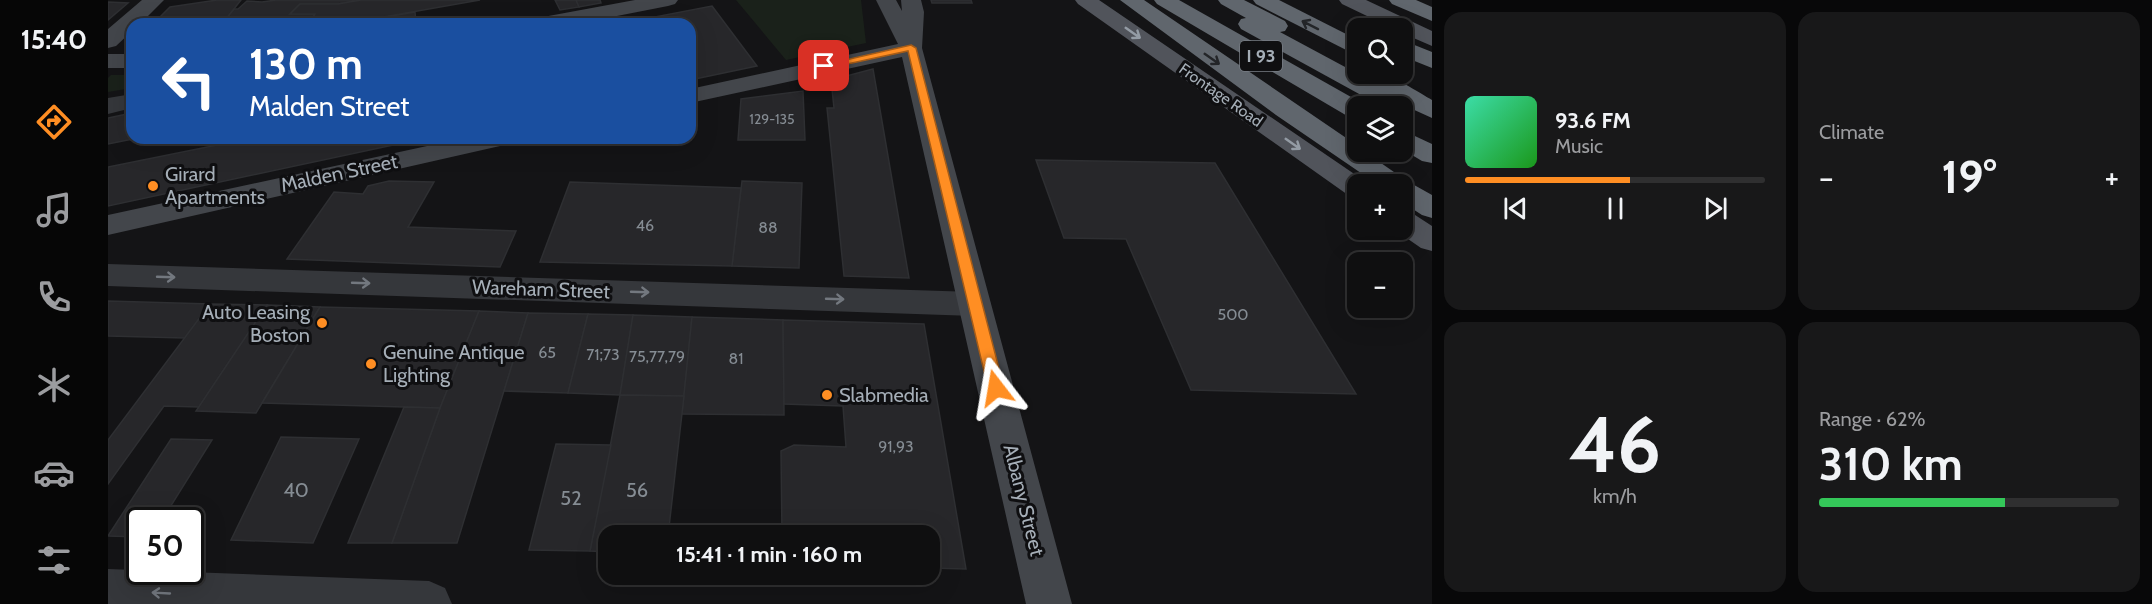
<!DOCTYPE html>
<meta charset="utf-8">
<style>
:root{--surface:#0f0f10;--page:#181819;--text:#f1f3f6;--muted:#9b9c9f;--line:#2f2f30;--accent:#ff8e23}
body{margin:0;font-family:Cabin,sans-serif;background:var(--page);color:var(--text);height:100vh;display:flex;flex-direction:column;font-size:22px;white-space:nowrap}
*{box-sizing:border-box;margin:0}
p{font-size:20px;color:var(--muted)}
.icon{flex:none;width:33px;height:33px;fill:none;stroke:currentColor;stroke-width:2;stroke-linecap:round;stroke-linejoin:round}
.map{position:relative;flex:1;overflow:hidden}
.details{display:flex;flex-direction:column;gap:12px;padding:12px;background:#080809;width:720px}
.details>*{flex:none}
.banner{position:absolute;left:18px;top:18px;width:570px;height:126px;border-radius:18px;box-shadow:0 6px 24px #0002,0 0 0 2px var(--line);background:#1a4fa0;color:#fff;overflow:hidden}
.controls{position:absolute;left:1239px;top:18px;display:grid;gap:12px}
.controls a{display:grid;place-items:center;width:66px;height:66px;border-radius:12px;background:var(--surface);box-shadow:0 6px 24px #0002,0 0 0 2px var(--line);font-size:30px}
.speed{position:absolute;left:18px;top:507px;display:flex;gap:12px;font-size:30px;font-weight:700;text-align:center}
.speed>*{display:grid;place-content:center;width:78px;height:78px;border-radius:50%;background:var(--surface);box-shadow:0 6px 24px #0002,0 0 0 2px var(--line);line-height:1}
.speed .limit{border:3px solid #111;border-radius:9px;background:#fff;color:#111}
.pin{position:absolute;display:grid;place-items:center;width:51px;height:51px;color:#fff;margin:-26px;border-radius:12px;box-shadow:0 3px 9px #0006}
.me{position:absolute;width:66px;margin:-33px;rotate:346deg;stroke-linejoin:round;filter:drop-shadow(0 0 4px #0008)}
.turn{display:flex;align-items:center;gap:21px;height:126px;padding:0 24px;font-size:27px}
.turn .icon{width:78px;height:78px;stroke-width:2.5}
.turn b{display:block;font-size:42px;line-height:51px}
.big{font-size:45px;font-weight:700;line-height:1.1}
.details .card{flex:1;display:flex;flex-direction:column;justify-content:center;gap:9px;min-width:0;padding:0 21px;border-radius:18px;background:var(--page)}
.details .dial{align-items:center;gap:0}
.dial b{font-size:78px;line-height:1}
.song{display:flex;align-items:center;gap:18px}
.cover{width:72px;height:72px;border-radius:9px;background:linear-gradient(135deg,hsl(160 70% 55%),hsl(120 70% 35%))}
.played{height:6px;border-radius:3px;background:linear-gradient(90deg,var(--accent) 55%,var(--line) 55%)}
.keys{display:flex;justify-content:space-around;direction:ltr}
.heat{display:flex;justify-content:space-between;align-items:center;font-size:33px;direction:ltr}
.charge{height:9px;border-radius:4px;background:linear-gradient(90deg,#34c759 62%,var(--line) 0)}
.details .tiles{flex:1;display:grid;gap:12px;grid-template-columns:repeat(2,1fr)}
.trip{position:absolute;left:490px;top:525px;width:342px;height:60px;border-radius:18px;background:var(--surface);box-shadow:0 6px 24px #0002,0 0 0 2px var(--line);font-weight:700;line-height:60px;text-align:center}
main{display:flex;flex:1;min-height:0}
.dock{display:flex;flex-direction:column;width:108px;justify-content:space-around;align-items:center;background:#060606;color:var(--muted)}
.dock .icon{width:42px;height:42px}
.dock .selected{color:var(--accent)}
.dock b{font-size:27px;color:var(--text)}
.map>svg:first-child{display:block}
</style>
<main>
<nav class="dock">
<b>15:40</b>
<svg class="icon selected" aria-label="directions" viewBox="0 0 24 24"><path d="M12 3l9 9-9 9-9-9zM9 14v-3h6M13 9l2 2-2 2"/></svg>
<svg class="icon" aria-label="music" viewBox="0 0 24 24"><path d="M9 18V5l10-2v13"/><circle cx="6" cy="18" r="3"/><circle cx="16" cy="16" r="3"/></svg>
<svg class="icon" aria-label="phone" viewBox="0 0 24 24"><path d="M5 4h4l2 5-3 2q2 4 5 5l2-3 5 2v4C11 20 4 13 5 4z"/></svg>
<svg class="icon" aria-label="climate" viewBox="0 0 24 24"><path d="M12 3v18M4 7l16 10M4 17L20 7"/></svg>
<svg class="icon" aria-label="car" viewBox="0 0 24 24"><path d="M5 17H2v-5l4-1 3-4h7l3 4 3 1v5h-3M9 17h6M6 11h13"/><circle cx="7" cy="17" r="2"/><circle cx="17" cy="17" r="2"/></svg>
<svg class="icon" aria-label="filters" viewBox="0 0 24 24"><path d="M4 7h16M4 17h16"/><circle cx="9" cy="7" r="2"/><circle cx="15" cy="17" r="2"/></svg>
</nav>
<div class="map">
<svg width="1324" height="604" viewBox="0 0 1324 604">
<rect width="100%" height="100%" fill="#141416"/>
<g fill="#1a211a">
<path d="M628 0H753L758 43 678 60Z"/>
<path d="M3 75H24V88L0 92V78Z"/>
</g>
<g fill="#27272a" stroke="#2e2f32" stroke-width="1.5">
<path d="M109 0H133L114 24H45L62 7Z"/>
<path d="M168 0H253L230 4H192L182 14H207L203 20 247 22 236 24H114L126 9H130L139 1 154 2Z"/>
<path d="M253 0H372L247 22 203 20 207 14H182L192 4H230Z"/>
<path d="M447 0H468L471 7 452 10Z"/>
<path d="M468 0H492L493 3 471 7Z"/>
<path d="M823 0H863L864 3H824Z"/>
<path d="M0 2 20 3 0 20Z"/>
<path d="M604 6 649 66 582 80V24H523L521 22Z"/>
<path d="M307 12 308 24H238Z"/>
<path d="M519 19 523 24H490Z"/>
<path d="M765 69 801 278 736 276 719 108H726L723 80Z"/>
<path d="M695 91 697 140H630L633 99Z"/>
<path d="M24 113V138H30L0 144V118Z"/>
<path d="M144 138H318L0 206V167Z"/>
<path d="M928 160 1107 163 1248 394 1083 390 1018 239 956 238Z"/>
<path d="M281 181 326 182 300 227 408 231 392 267 179 259 226 192 255 194 260 186Z"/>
<path d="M634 181 694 183 691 268 624 266Z"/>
<path d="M462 182 633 188 624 266 432 262Z"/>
<path d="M0 301 102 304 77 338 0 336Z"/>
<path d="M102 304 159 305 91 407 56 406 0 484V440Z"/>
<path d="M159 305 212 307 148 413 88 411Z"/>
<path d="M212 307 371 311 332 408 154 403Z"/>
<path d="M371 311 420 313 349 543H284L332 408Z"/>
<path d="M420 313 480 314 460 393 396 391Z"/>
<path d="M480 314 525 315 512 395 460 393Z"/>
<path d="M525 315 584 317 576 396 512 395Z"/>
<path d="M584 317 675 320 676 415 574 414Z"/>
<path d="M675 320 816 324 858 569 822 568V536H674L673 451 686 445 738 447 735 406 676 404Z"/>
<path d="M512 395 576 396 560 536H501V552L482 551Z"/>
<path d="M296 407 332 408 284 543H240Z"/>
<path d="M173 437 251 439 205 543 123 540Z"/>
<path d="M63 439 104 440 54 520H32V537L0 536Z"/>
<path d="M448 444 503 445 482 551 421 550Z"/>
</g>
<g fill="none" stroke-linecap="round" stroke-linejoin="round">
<g fill="#35373b" fill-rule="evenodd">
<path d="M24 94V108L0 114V98Z"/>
<path d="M0 264 866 292 878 295 883 304 878 313 866 316 0 286Z"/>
<path d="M0 569 321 581 337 588 344 604H0Z"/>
</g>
<g fill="#43464b" fill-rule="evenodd">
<path d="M34 0H56L32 24H24V31L8 46 0 48V29Z"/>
<path d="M527 0H570L567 4 560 6 468 24H424L427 19 435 17Z"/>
<path d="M768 0H788L794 11 793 0H813L816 12 814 48 964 604H918L794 57 582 103V89L790 44Z"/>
<rect x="0" y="54" width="24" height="14"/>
<path d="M356 138H405L401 144 392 146 0 235V215Z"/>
</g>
<g fill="#51545b" fill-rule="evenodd">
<path d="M967 0H991L1261 184H1250V198L1240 195 970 4Z"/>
<path d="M1231 0H1258L1324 31V46L1294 33V28H1284L1234 4Z"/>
<path d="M1294 210 1304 213 1324 226V251L1313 248 1287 230H1294Z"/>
</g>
<g fill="#60666d" fill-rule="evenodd">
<path d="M1012 0H1036L1250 146V152H1257L1299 181 1324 195V218L1314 215 1294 202V184H1269L1168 115Z"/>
<path d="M1046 0H1071L1259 106H1250V119L1241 117 1049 4Z"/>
<path d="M1110 0H1136L1177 21 1180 26 1177 31 1172 32 1265 82C1279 69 1309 92 1324 100V118L1302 108 1294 113V106H1273L1133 29 1130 24 1133 19 1138 18 1113 4Z"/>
<path d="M1145 0H1171L1250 40V56L1148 4Z"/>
<path d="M1281 0H1308L1324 7V21L1284 4Z"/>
<path d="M1294 40 1324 52V68L1294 56Z"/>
<path d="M1294 130 1324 144V163L1314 161 1294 149Z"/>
</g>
</g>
<defs><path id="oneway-shaft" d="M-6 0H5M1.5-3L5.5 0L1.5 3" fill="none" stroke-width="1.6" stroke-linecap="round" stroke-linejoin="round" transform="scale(1.5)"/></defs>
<g stroke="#232528">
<use href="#oneway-shaft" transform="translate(1202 25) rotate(-153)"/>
<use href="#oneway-shaft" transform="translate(1104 59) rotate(35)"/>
</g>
<g stroke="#949ca5">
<use href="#oneway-shaft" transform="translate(1025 33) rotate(35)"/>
<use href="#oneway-shaft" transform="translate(1185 144) rotate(35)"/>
</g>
<g stroke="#73787f">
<use href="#oneway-shaft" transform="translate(58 277) rotate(2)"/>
<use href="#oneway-shaft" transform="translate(253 283) rotate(2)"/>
<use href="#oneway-shaft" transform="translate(532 292) rotate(2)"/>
<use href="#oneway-shaft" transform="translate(727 299) rotate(2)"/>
<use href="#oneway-shaft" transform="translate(53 593) rotate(-177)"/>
</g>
<path fill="#ff8e23" stroke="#a65c17" stroke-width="1.5" d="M803 45 808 48 896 388 893 393 888 395 883 393 880 388 800 51 716 69 711 66Z"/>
<g fill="#ff8e23" stroke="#0f0f11" stroke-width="2">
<circle cx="45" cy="186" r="6"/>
<circle cx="214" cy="323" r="6"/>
<circle cx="263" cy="364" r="6"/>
<circle cx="719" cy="395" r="6"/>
</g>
<g text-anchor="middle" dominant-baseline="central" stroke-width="6" stroke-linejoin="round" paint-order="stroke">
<g font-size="14" fill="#858c93">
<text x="664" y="119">129-135</text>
</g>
<g font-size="16" fill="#a5aeb7" stroke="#0f0f11">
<text transform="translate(1113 95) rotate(35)">Frontage Road</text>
</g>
<g font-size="16" fill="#858c93">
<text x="537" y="225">46</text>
<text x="660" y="227">88</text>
<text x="1125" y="314">500</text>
<text x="439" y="352">65</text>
<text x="495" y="354">71;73</text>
<text x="549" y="356">75,77,79</text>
<text x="628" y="358">81</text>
<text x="788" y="446">91,93</text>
</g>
<rect fill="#0f0f11" stroke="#787e85" stroke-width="1.5" x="1132" y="41" width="42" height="30" rx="4.5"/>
<g font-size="18" font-weight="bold" fill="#a5aeb7">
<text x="1153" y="56">I 93</text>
</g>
<g font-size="20" fill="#a5aeb7" stroke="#0f0f11">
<text transform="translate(231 173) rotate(-12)">Malden Street</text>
<text transform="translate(433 289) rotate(2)">Wareham Street</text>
<text transform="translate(916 500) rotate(76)">Albany Street</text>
</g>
<g font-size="20" fill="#a5aeb7" stroke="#0f0f11" text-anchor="start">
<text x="57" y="174">Girard<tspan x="57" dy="23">Apartments</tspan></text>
<text x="202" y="312" text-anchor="end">Auto Leasing<tspan x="202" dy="23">Boston</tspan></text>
<text x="275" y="352">Genuine Antique<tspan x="275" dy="23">Lighting</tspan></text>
<text x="731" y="395">Slabmedia</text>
</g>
<g font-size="20" fill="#858c93">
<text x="188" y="490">40</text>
<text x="529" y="490">56</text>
<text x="463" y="498">52</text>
</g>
</g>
</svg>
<div class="controls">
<a><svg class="icon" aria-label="search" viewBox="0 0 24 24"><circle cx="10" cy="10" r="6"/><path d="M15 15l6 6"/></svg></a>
<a><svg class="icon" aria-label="layers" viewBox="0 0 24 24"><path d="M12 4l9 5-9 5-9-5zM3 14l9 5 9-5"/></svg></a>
<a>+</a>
<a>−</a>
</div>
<div class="speed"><div class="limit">50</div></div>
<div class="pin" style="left:716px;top:66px;background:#d93025"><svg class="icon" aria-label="arrive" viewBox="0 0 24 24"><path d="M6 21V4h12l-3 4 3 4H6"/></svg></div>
<svg class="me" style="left:888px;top:388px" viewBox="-20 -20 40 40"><path d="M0-17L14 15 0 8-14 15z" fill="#ff8e23" stroke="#fff" stroke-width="4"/></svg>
<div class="trip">15:41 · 1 min · 160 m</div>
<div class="banner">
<div class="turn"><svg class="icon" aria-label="left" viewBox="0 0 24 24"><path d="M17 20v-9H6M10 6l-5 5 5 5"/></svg><div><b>130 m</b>Malden Street</div></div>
</div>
</div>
<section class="details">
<div class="tiles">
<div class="card">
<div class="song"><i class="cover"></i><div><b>93.6 FM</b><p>Music</p></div></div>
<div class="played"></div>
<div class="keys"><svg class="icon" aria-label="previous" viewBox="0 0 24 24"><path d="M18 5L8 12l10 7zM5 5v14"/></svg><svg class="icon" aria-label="pause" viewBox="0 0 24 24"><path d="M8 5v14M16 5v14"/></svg><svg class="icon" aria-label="next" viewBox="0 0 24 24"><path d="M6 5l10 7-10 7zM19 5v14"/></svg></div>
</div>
<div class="card"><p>Climate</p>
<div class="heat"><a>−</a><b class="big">19°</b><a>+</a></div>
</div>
<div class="card dial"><b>46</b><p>km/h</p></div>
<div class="card"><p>Range · 62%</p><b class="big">310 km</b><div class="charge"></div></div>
</div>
</section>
</main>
